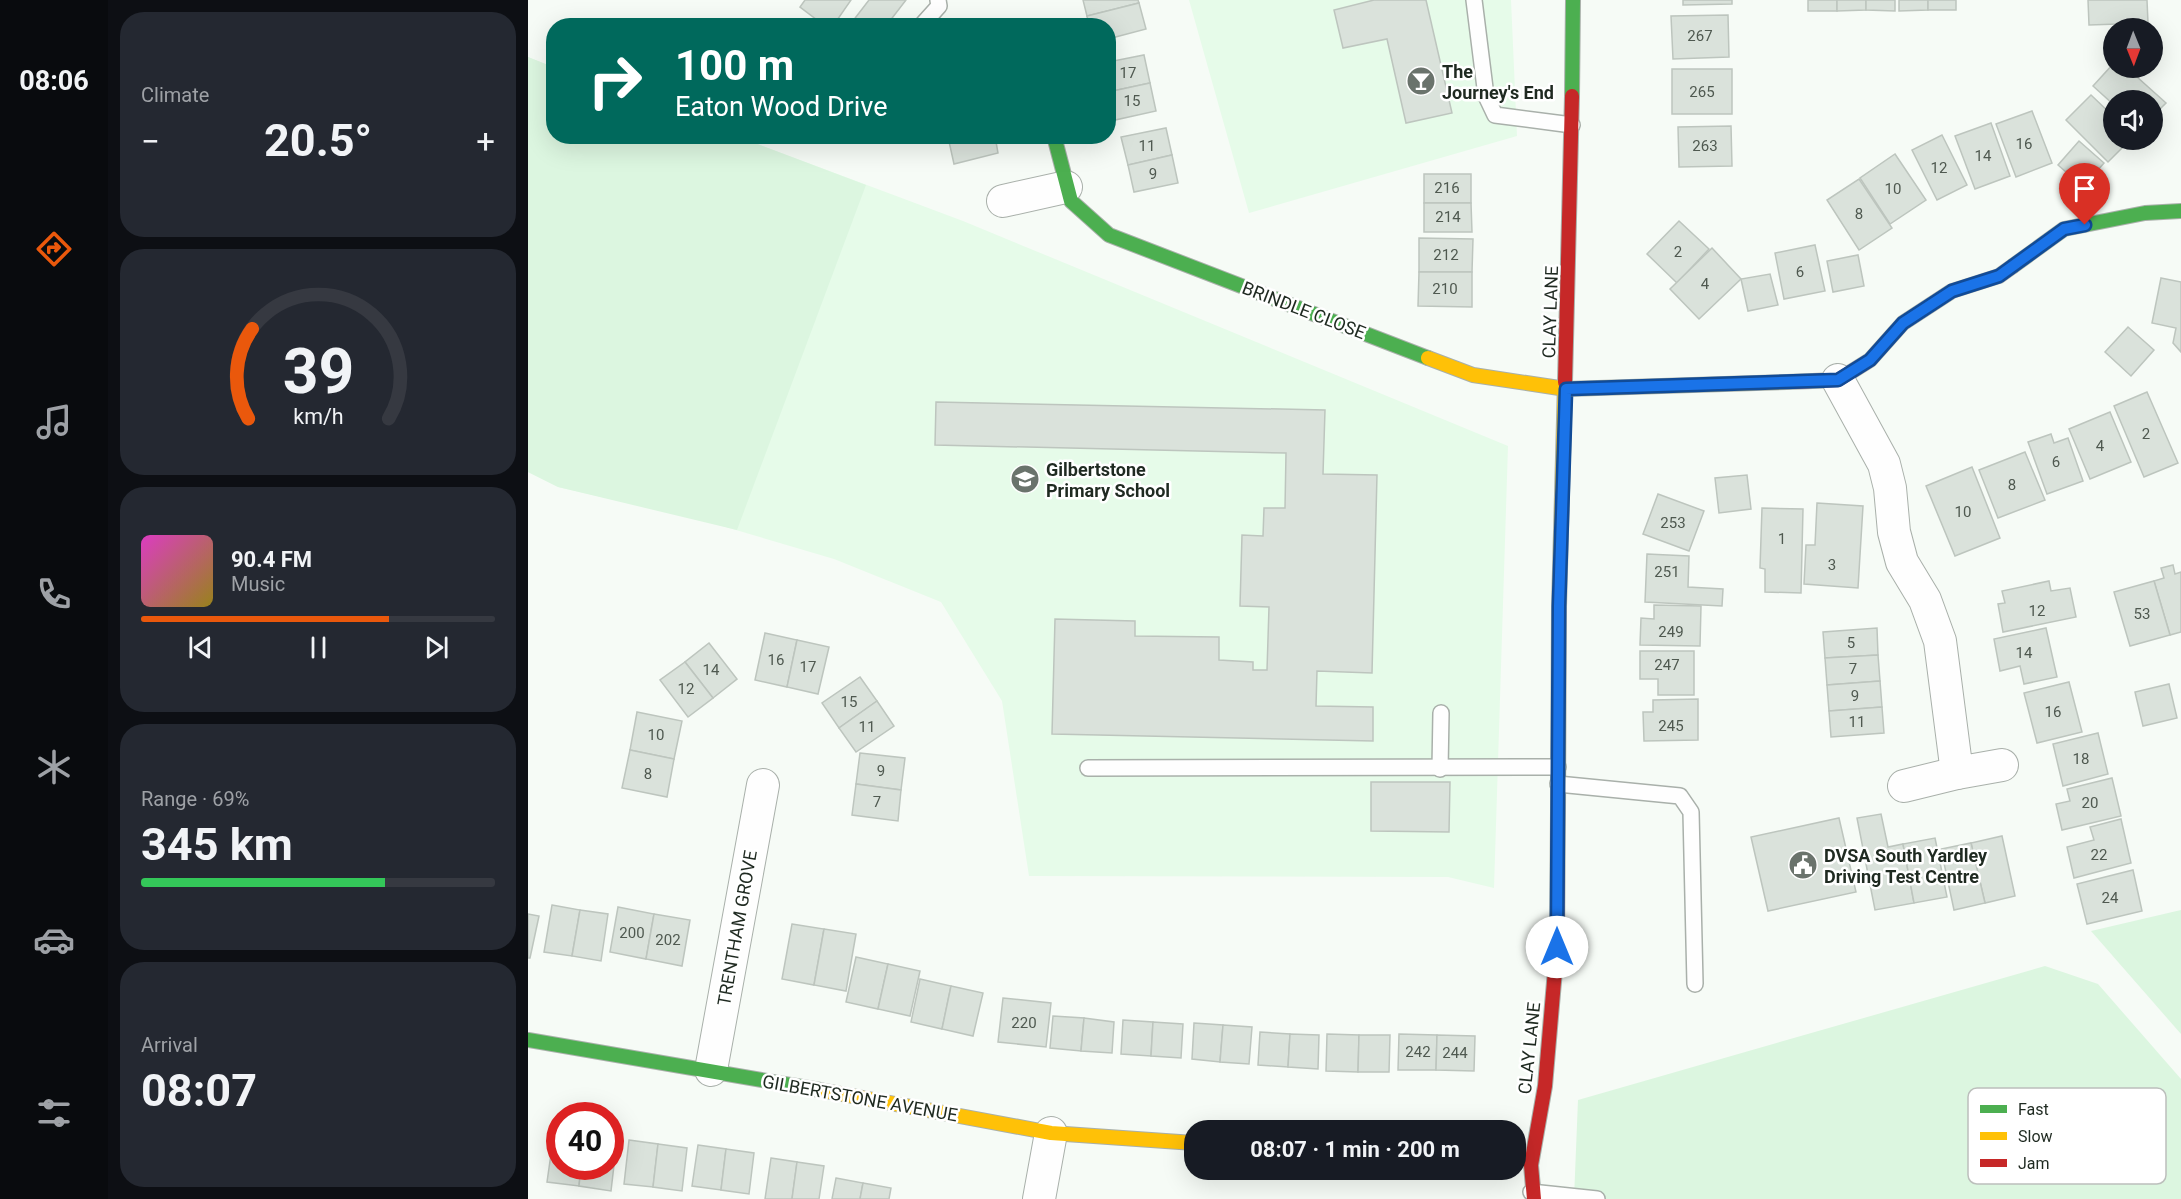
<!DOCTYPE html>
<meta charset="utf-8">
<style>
:root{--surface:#171b24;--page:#242831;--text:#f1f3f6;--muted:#9ea1a6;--line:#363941;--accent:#ea580c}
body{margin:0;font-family:Roboto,sans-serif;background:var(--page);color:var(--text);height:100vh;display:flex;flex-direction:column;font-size:22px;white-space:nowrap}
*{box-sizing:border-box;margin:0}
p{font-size:20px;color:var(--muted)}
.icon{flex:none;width:33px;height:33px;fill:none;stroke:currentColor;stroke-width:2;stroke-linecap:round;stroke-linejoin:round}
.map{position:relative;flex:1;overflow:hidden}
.sheet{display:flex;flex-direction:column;gap:12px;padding:12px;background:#0d0f14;width:420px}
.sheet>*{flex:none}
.hud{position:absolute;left:18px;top:18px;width:570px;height:126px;border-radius:24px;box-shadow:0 6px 24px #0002;background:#00695c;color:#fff;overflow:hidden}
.needle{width:39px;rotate:179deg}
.controls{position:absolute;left:1575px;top:18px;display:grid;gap:12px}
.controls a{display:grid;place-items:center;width:60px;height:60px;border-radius:50%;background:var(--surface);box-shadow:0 6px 24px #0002;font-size:30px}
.speed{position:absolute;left:18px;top:1102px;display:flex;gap:12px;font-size:30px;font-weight:700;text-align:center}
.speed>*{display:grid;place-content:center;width:78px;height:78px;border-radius:50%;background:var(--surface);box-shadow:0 6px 24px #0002;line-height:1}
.speed .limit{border:9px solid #d22;background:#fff;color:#111}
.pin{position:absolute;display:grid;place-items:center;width:51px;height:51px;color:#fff;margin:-62px -26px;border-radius:50% 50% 50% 0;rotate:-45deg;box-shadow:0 0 6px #0007}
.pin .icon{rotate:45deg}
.me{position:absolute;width:66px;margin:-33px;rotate:0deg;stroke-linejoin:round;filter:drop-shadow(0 0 4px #0008)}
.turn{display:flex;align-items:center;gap:21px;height:126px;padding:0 30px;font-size:27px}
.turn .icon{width:78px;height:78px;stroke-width:2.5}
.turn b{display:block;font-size:42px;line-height:51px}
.big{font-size:45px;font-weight:700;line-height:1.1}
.sheet .card{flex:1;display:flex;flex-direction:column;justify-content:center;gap:9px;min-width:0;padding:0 21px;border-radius:24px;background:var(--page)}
.sheet .dial{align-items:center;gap:0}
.dial svg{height:156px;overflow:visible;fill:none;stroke:var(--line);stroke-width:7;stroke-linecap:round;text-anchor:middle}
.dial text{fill:var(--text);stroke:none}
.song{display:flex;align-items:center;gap:18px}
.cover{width:72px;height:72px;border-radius:9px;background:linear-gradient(135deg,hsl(310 70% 55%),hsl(50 70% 35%))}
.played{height:6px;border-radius:3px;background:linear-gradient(90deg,var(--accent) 70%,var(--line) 70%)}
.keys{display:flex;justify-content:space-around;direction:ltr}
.heat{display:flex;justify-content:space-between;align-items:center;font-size:33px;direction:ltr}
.charge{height:9px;border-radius:4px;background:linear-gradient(90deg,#34c759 69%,var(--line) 0)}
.trip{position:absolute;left:656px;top:1120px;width:342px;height:60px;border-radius:24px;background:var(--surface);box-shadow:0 6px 24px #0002;font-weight:700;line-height:60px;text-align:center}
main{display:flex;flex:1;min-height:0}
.menu{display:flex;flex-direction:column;width:108px;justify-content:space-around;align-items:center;background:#090b0e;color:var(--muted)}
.menu .icon{width:42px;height:42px}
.menu .selected{color:var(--accent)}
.menu b{font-size:27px;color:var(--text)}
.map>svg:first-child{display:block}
</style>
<main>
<nav class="menu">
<b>08:06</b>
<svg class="icon selected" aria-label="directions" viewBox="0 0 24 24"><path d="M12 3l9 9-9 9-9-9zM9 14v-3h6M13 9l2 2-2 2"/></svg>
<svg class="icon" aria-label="music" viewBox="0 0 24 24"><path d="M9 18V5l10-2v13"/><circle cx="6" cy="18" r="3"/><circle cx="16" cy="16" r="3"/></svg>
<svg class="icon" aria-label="phone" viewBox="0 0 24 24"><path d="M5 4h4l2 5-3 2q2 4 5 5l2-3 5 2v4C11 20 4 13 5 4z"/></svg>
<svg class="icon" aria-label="climate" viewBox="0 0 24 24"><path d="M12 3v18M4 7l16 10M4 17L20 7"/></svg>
<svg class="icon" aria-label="car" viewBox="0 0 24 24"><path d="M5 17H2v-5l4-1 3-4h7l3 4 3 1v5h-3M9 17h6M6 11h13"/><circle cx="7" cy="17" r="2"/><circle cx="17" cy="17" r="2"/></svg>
<svg class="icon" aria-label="filters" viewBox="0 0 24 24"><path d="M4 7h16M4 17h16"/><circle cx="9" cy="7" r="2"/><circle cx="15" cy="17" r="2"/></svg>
</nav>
<section class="sheet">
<div class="card"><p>Climate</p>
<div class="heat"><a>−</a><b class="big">20.5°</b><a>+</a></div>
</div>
<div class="card dial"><svg viewBox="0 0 100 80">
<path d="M14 69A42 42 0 1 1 86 69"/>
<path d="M14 69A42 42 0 0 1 16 23" stroke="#ea580c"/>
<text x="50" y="56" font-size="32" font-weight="700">39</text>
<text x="50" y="72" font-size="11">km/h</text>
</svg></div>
<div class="card">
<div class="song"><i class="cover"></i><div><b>90.4 FM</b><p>Music</p></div></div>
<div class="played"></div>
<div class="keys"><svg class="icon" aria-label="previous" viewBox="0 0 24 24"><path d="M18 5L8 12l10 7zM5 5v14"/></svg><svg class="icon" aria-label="pause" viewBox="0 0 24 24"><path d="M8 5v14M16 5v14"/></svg><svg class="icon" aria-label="next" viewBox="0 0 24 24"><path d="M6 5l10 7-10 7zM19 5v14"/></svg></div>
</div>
<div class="card"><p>Range · 69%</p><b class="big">345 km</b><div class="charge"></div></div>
<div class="card"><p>Arrival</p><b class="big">08:07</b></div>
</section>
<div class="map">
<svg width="1653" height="1199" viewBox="0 0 1653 1199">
<rect width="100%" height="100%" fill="#f6fbf6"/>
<g fill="#e6fbe9">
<path d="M661 0H983L989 136 721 213Z"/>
<path d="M0 57 25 67 26 136 211 137 435 221 980 446 966 888 920 877 501 876 474 701 413 602 306 559 174 520 30 487 0 472Z"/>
</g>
<g fill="#dcf6e0">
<path d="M0 57 25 67 26 136 211 137 338 185 209 530 30 487 0 472Z"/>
<path d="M1653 910V1034L1563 931Z"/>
<path d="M1517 966 1570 984 1653 1079V1199H1046L1050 1100Z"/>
</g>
<g fill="#dae2db" stroke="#bdc5be" stroke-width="1.5">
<path d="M277 0H323L305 26H297L272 7Z"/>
<path d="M341 0H378L358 26H321Z"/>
<path d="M555 0H610L611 3 559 16Z"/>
<path d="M846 0H898L924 113 878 123 859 39 815 48 806 10Z"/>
<path d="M1155 0H1204V4L1155 5Z"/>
<rect x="1280" y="0" width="29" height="11"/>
<path d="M1309 0H1338V10L1309 11Z"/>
<path d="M1338 0H1367V11L1338 10Z"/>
<path d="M1371 0H1400V10L1371 11Z"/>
<rect x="1400" y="0" width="28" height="10"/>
<path d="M1560 0H1619L1620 23 1561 25Z"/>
<path d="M611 3 618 29 580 39V26H561L559 16Z"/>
<path d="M1200 15 1201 57 1145 59 1143 16Z"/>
<path d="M616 55 622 83 580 92V62Z"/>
<path d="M1586 63V68H1599L1638 103 1624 117V100H1586V105L1565 86Z"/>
<rect x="1144" y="69" width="60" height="45"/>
<path d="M622 83 628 111 587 120 580 92Z"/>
<path d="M1563 95 1586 117V140H1602L1580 162 1538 120Z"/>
<path d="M1504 111 1524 163 1488 177 1468 124Z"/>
<path d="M1463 123 1482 176 1447 189 1427 136Z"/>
<path d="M1203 126 1204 166 1151 167 1150 127Z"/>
<path d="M638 128 644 155 600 165 593 137Z"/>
<path d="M1414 135 1439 185 1409 200 1384 150Z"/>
<path d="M467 136 470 153 426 164 420 137Z"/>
<path d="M1551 141 1576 163 1555 187 1530 165Z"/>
<path d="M1367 154 1398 200 1362 224 1332 178Z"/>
<path d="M644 155 650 183 606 192 600 165Z"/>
<rect x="896" y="174" width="47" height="29"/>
<path d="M1331 179 1364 228 1331 250 1299 200Z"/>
<path d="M896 203H943L944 232H896Z"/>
<path d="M1151 221 1181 249 1149 283 1119 254Z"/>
<path d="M891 238 945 239 944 272H891Z"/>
<path d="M1287 245 1297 291 1256 299 1247 253Z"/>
<path d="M1184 248 1213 279 1171 319 1142 289Z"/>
<path d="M1330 255 1336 286 1305 292 1299 261Z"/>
<path d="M891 272H944V307L890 306Z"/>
<path d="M1242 274 1250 305 1220 311 1213 279Z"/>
<path d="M1633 278 1653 282V352L1645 343 1648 328 1624 323Z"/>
<path d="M1600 327 1626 350 1603 376 1577 352Z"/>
<path d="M1619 392 1650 463 1616 477 1586 406Z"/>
<path d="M408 402 797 410 795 474 849 475 844 673 789 671 788 706 845 707V741L524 734 527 619 607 621V636L691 637V660L725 662V670H739L741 607 712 606 714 535 735 536 736 508H757L758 453 407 445Z"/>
<path d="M1582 412 1603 462 1562 479 1541 429Z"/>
<path d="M1523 434 1526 443 1540 438 1555 481 1519 494 1500 442Z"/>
<path d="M1497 452 1517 500 1470 518 1451 470Z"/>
<path d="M1444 467 1472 538 1427 556 1398 486Z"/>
<path d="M1219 475 1223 509 1191 513 1187 478Z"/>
<path d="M1130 494 1176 511 1161 551 1115 534Z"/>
<path d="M1289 503 1335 506 1330 588 1276 584 1278 545H1287Z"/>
<path d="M1234 508 1275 509 1273 593 1237 592V569L1232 568Z"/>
<path d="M1119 554 1161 556 1160 587 1195 589 1194 606 1117 602Z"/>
<path d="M1645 565 1647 574 1653 572V632L1642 635 1626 581 1636 578 1633 568Z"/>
<path d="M1521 581 1523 591 1542 588 1548 617 1475 632 1470 604 1477 603 1474 591Z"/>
<path d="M1626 581 1642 635 1602 646 1586 592Z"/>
<path d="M1126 605 1173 606 1172 646 1112 645 1113 618 1126 619Z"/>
<path d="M1349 628 1350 655 1297 658 1295 632Z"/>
<path d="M1518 628 1529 677 1496 684 1492 666 1472 671 1466 639Z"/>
<path d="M237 633 269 640 259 687 227 680Z"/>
<path d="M269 640 301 647 290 694 259 687Z"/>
<path d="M181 643 209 679 185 698 157 662Z"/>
<path d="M1112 651H1166V695H1130V679H1112Z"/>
<path d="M1350 655 1352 681 1299 685 1297 658Z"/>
<path d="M157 662 185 698 160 717 132 680Z"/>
<path d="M332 677 349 701 311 728 294 703Z"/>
<path d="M1352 681 1354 707 1301 711 1299 685Z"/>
<path d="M1541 682 1554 732 1509 743 1496 693Z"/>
<path d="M1641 684 1649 718 1615 726 1607 692Z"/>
<path d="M1170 699V740L1116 741 1115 712H1125V700Z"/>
<path d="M349 701 366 726 328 752 311 728Z"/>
<path d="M1354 707 1356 733 1303 737 1301 711Z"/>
<path d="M109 712 154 721 146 759 102 750Z"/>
<path d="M1570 733 1580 774 1535 786 1525 744Z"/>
<path d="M102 750 146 759 139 797 94 788Z"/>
<path d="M332 753 377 758 373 790 328 784Z"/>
<path d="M1584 778 1593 816 1534 830 1528 804 1542 801 1539 789Z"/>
<path d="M843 782H922L921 832 843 831Z"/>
<path d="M328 784 373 790 370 821 324 815Z"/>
<path d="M1353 814 1360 847 1375 844 1386 903 1347 910 1329 818Z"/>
<path d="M1311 818 1328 892 1240 911 1223 837Z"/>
<path d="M1593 819 1603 863 1546 878 1539 847 1566 840 1562 827Z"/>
<path d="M1474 836 1487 896 1457 903 1443 843Z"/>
<path d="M1407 838 1419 897 1386 903 1375 844Z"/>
<path d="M1443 843 1457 903 1426 910 1413 849Z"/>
<path d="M1605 870 1614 911 1559 924 1549 884Z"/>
<path d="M24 905 52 910 44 956 16 952Z"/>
<path d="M90 907 126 914 118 959 82 952Z"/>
<path d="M52 910 80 914 73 961 44 956Z"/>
<path d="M0 914 11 916 2 958H0Z"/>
<path d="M126 914 162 920 154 966 118 959Z"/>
<path d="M264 924 296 929 286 985 254 979Z"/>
<path d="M296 929 328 934 318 991 286 985Z"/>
<path d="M328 957 360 964 350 1009 318 1002Z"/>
<path d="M360 964 392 971 382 1016 350 1009Z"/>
<path d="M392 979 423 986 414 1029 383 1022Z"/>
<path d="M423 986 455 993 445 1036 414 1029Z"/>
<path d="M475 998 523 1003 518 1047 470 1042Z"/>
<path d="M525 1016 556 1018 553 1051 522 1048Z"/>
<path d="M556 1018 586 1022 584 1053 553 1051Z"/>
<path d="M595 1020 625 1022 623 1056 593 1054Z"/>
<path d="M625 1022 655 1024 653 1058 623 1056Z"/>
<path d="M666 1023 695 1025 692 1062 664 1059Z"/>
<path d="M695 1025 724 1027 721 1064 692 1062Z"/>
<path d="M732 1032 762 1034 760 1067 730 1065Z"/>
<path d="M762 1034 791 1035 790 1069 760 1067Z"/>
<path d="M799 1034 831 1035 830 1072 798 1071Z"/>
<path d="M871 1034 909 1035 908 1070H870Z"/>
<path d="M831 1035H862L861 1072H830Z"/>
<path d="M909 1035 947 1036 946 1071 908 1070Z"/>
<path d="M25 1140 32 1141V1167H53L51 1186 19 1182Z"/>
<path d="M101 1140 130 1144 125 1187 96 1184Z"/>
<path d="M130 1144 159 1148 154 1191 125 1187Z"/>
<path d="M170 1145 198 1149 193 1190 164 1186Z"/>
<path d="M82 1147 88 1148 83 1191 51 1186 53 1167H82Z"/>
<path d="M198 1149 226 1153 221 1194 193 1190Z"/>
<path d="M243 1158 269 1162 264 1199H237Z"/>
<path d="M269 1162 296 1166 291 1199H264Z"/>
<path d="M308 1178 335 1183 332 1199H304Z"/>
<path d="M335 1183 363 1188 361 1199H332Z"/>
</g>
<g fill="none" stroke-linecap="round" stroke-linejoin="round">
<g stroke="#a9b0aa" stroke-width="18">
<g id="lane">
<path d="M946 0 958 96 967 115 1044 125"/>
<path d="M393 26 411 6 410 0"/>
<path d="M560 768 1030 767"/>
<path d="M912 769 913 713"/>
<path d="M1030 784 1152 796 1163 812 1167 984"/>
<path d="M1003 1192 1069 1199"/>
</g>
</g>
<g stroke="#a9b0aa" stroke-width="34">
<g id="street">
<path d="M475 201 538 187"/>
<path d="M1310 380 1356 464 1362 488 1366 532 1374 562 1397 600 1412 641 1429 773 1474 765"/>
<path d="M1376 786 1429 773"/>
<path d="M183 1070 235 785"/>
<path d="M511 1199 523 1133"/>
</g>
</g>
<g stroke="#a9b0aa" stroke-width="16">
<g id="fast">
<path d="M1044 96 1045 0"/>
<path d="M526 136 543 201 581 235 900 358"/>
<path d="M1485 266 1536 229 1617 213 1653 211"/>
<path d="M0 1040 292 1090"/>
</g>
</g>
<g stroke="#a9b0aa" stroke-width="16">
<g id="slow">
<path d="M900 358 945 375 1038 389 1259 382"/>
<path d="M1030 811 1031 607 1037 382"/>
<path d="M292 1090 523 1133 666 1143"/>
</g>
</g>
<g stroke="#a9b0aa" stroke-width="16">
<g id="jam">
<path d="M1037 382 1044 96"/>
<path d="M1259 382 1310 380 1342 360 1375 323 1424 291 1471 276 1485 266"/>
<path d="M1006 1199 1003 1165 1017 1086 1029 947 1030 811"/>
</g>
</g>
<use href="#lane" stroke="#fefefe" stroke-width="15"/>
<use href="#street" stroke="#fefefe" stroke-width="32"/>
<use href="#fast" stroke="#4caf50" stroke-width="14"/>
<use href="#slow" stroke="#ffc107" stroke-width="14"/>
<use href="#jam" stroke="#c62828" stroke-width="14"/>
</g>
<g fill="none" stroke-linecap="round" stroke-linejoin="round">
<g stroke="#114b97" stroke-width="15">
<path id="route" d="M1029 947 1031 606 1038 389 1310 380 1342 360 1375 323 1424 291 1471 276 1536 229 1557 225"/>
</g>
<use href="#route" stroke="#1a73e8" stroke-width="10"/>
</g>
<defs>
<g id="bar-disc" transform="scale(1.5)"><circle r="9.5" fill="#6a736c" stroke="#fff"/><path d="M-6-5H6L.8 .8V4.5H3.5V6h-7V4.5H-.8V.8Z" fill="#fff"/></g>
<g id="school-disc" transform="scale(1.5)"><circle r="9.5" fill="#6a736c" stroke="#fff"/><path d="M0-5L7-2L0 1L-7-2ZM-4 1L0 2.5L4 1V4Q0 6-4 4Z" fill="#fff"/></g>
<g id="civic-disc" transform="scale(1.5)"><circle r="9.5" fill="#6a736c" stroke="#fff"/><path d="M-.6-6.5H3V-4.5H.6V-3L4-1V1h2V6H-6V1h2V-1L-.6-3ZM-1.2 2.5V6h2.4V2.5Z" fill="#fff"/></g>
</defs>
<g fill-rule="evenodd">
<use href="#bar-disc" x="893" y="81"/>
<use href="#school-disc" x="497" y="479"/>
<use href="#civic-disc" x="1275" y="865"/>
</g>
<g text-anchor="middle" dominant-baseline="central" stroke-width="5" stroke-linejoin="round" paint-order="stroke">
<g font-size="15" fill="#4f5950">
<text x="1172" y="36">267</text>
<text x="600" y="73">17</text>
<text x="1174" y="92">265</text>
<text x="604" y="101">15</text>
<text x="1496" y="144">16</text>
<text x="619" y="146">11</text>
<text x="1177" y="146">263</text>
<text x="1455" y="156">14</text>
<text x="1411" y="168">12</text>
<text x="625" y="174">9</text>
<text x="919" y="188">216</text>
<text x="1365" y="189">10</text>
<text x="1331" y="214">8</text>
<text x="920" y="217">214</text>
<text x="1150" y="252">2</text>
<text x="918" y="255">212</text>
<text x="1272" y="272">6</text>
<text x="1177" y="284">4</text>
<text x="917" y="289">210</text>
<text x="1618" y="434">2</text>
<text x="1572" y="446">4</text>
<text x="1528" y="462">6</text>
<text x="1484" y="485">8</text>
<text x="1435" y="512">10</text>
<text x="1145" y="523">253</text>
<text x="1254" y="539">1</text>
<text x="1304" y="565">3</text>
<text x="1139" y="572">251</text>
<text x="1509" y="611">12</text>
<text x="1614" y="614">53</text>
<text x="1143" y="632">249</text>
<text x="1323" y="643">5</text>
<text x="1496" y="653">14</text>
<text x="248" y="660">16</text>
<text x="1139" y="665">247</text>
<text x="280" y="667">17</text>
<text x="1325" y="669">7</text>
<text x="183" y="670">14</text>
<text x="158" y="689">12</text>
<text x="1327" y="696">9</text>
<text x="321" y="702">15</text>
<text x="1525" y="712">16</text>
<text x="1329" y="722">11</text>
<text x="1143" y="726">245</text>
<text x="339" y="727">11</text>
<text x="128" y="735">10</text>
<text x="1553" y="759">18</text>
<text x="353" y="771">9</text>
<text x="120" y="774">8</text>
<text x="349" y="802">7</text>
<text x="1562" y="803">20</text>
<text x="1571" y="855">22</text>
<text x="1582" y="898">24</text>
<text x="104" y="933">200</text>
<text x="140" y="940">202</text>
<text x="496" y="1023">220</text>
<text x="890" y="1052">242</text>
<text x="927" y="1053">244</text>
</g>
<g font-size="18" font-weight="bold" fill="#1f2a21" stroke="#fff" text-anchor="start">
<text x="914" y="71">The<tspan x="914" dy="21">Journey's End</tspan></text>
<text x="518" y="469">Gilbertstone<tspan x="518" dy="21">Primary School</tspan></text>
<text x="1296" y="855">DVSA South Yardley<tspan x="1296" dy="21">Driving Test Centre</tspan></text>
</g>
<g font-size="18" fill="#1f2a21" stroke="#fff">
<text transform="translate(776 310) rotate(21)">BRINDLE CLOSE</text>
<text transform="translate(1022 312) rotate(-88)">CLAY LANE</text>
<text transform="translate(209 928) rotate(-80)">TRENTHAM GROVE</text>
<text transform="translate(1001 1048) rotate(-84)">CLAY LANE</text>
<text transform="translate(332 1098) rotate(10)">GILBERTSTONE AVENUE</text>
</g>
</g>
<rect x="1440" y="1088" width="198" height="96" rx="9" fill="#fff" stroke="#bcbfbc" stroke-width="1.5"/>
<rect x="1452" y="1105" width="27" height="8" fill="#4caf50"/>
<rect x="1452" y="1132" width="27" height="8" fill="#ffc107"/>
<rect x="1452" y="1159" width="27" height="8" fill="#c62828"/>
<g font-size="16" fill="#1f2a21">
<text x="1490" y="1115">Fast</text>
<text x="1490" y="1142">Slow</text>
<text x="1490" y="1169">Jam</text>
</g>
</svg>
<div class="controls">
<a><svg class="needle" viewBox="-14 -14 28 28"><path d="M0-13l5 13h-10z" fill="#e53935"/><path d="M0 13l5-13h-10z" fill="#9ea1a6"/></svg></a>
<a><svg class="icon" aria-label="sound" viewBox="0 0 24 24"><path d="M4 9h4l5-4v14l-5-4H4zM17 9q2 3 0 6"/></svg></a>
</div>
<div class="speed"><div class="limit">40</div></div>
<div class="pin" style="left:1557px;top:225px;background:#d93025"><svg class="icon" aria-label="arrive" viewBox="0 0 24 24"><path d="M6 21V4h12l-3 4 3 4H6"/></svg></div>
<svg class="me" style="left:1029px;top:947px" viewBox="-20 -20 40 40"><circle r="19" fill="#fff"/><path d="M0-13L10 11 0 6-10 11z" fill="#1a73e8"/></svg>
<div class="trip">08:07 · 1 min · 200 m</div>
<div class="hud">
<div class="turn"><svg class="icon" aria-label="right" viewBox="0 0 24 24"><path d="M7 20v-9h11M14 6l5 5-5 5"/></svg><div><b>100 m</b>Eaton Wood Drive</div></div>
</div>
</div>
</main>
